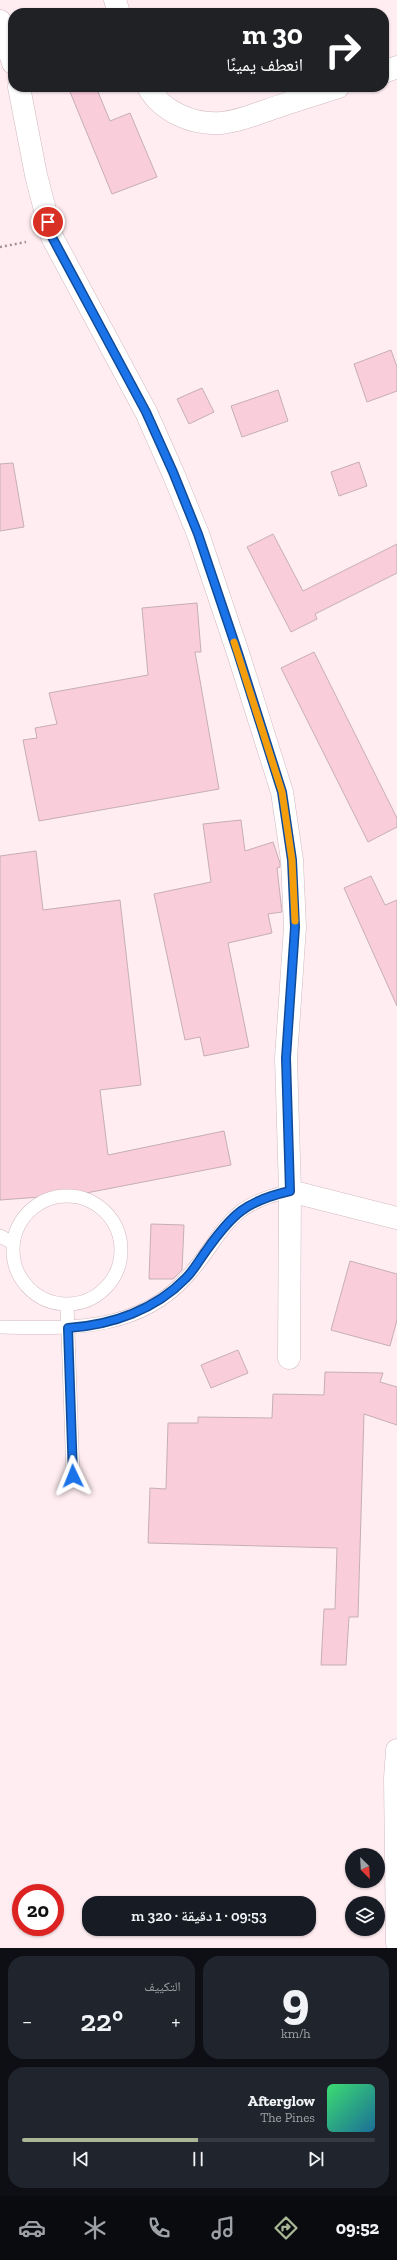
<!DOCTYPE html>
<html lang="ar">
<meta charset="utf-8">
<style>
:root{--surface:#171b24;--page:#20242c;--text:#f1f3f6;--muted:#9ea1a6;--line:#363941;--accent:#a9b796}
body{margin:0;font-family:"Zilla Slab","Noto Naskh Arabic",serif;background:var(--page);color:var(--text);direction:rtl;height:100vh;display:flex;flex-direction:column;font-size:15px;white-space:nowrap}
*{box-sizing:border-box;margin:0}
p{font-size:13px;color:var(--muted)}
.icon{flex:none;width:22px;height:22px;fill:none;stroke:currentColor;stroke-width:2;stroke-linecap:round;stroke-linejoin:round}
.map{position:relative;height:1948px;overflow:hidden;direction:ltr}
.panel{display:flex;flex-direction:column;gap:8px;padding:8px;background:#0d0f14;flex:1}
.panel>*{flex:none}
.banner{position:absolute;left:8px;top:8px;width:381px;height:84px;border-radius:16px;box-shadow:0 1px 3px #0004;direction:rtl;background:#202124;color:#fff;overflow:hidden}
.needle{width:26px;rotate:156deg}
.buttons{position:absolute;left:345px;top:1848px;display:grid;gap:8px}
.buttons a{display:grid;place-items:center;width:40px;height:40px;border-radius:50%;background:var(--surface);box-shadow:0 1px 3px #0004;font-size:20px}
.speed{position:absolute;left:12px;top:1884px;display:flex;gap:8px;font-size:20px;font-weight:700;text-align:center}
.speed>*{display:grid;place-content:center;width:52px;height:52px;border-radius:50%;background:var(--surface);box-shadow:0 1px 3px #0004;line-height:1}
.speed .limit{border:6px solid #d22;background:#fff;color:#111}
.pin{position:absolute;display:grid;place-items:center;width:34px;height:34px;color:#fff;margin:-17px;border:2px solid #fff;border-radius:50%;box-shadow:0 1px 4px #0007}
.me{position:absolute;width:44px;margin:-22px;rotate:358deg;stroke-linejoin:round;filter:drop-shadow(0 0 3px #0008)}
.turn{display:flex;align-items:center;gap:14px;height:84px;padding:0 20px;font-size:18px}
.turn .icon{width:52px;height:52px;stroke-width:2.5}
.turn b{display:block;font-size:28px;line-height:34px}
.big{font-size:30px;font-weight:600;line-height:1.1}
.panel .tile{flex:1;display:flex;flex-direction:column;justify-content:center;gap:6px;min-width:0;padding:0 14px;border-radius:16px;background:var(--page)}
.panel .dial{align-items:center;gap:0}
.dial b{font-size:52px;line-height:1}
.song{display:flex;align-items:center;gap:12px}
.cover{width:48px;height:48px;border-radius:6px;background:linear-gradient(135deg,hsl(140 70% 55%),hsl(200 70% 35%))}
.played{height:4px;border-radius:2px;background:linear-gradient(90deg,var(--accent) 50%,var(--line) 50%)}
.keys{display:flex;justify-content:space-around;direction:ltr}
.heat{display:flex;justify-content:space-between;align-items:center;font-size:22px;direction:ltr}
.panel .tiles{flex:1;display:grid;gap:8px;grid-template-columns:1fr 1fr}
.tile:last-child{grid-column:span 2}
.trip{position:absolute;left:82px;top:1896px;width:234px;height:40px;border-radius:16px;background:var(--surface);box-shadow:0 1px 3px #0004;font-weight:600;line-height:40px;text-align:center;direction:rtl}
.menu{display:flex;height:64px;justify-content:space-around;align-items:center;background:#090b0e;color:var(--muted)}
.menu .icon{width:28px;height:28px}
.menu .on{color:var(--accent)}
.menu b{font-size:18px;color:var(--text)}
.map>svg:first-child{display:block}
</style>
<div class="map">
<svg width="397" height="1948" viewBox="0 0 397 1948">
<rect width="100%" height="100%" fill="#ffedf1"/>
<g fill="#facdda" stroke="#c5afb5">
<path d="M68 87H96L110 121 130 113 157 177 112 194Z"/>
<path d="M391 350 397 367V391L367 402 354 364Z"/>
<path d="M202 388 214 412 189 424 177 399Z"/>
<path d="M278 390 288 421 242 437 231 406Z"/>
<path d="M359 462 367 486 339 496 331 472Z"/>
<path d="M13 463 24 527 0 531V464Z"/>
<path d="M273 534 303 591 397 544V573L315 614 317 619 291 632 247 547Z"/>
<path d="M197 603 201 652H195L219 789 39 821 23 740 37 738 35 728 57 724 49 693 148 675 142 608Z"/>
<path d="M314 652 397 818V827L368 842 281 668Z"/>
<path d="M241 820 245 851 273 842 280 863V867L277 868 282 912 268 914 272 933 228 943 249 1047 204 1056 200 1037 185 1040 154 894 211 882 203 824Z"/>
<path d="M36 851 43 910 120 900 141 1085 100 1090 108 1155 224 1131 231 1165 81 1194 0 1200V856Z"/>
<path d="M371 876 385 905 397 900V1006L344 888Z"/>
<path d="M151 1224 184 1225 182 1270 173 1279H149Z"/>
<path d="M350 1261 397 1274V1320L390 1346 331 1330Z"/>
<path d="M238 1350 248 1373 211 1388 201 1365Z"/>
<path d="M325 1372 383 1373 380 1382 397 1387V1425L364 1414 358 1617H349L346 1665H321L324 1609H335L337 1548 148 1543 150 1488 166 1489 168 1423H198V1417L272 1418 273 1394 324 1395Z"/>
</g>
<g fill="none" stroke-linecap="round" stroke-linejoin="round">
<g stroke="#d0bac0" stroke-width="14">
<g id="lane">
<circle cx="67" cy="1250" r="54"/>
<path d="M0 1236 13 1243"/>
<path d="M67 1305 73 1475"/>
<path d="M0 1327C67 1328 137 1333 187 1277 227 1232 223 1206 290 1191"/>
</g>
</g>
<g stroke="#d0bac0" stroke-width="23">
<g id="street">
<path d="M115 0 119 13"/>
<path d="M0 21 13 63"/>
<path d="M384 72 397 67"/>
<path d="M19 87 36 175 52 237 146 412 173 473 198 534 238 653 282 792 292 860 295 927 286 1058 290 1191 289 1358"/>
<path d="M148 87C162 112 193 125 221 123 237 122 253 115 268 110 291 102 314 95 338 87"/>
<path d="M290 1191 397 1218"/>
<path d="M397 1750 395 1778 397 1943"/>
</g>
</g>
<path stroke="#9f9295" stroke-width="2.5" stroke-dasharray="2 3" stroke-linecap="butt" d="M0 247 26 242"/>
<use href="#lane" stroke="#fff" stroke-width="13"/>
<use href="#street" stroke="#fff" stroke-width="22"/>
</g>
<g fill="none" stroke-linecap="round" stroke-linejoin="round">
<g stroke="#114b97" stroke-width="10">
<path id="route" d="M48 222 52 237 146 412 173 472 198 534 238 653 282 792 292 860 295 927 286 1058 290 1191C246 1201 232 1214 206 1251 200 1259 194 1270 186 1278 155 1310 112 1325 68 1328L73 1476"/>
</g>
<use href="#route" stroke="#1a73e8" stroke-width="7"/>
<path stroke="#f59e0b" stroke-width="7" d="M234 642 282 792 292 860 295 921"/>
</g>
</svg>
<div class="buttons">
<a><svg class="needle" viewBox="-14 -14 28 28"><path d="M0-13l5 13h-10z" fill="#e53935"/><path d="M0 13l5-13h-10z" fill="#9ea1a6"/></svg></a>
<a><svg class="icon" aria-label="layers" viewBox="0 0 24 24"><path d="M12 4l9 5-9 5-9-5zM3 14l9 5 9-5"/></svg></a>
</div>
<div class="speed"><div class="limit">20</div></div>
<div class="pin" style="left:48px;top:222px;background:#d93025"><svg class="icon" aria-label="arrive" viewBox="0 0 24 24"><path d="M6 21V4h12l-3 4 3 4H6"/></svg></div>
<svg class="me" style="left:73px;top:1476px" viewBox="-20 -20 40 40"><path d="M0-17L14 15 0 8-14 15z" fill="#1a73e8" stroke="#fff" stroke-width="4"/></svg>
<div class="trip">09:53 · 1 دقيقة · 320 m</div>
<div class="banner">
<div class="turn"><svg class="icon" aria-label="right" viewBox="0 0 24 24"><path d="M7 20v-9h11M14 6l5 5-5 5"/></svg><div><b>30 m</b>انعطف يمينًا</div></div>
</div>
</div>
<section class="panel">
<div class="tiles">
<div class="tile dial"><b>9</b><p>km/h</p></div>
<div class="tile"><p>التكييف</p>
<div class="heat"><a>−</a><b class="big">22°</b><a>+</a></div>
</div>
<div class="tile">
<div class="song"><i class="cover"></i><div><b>Afterglow</b><p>The Pines</p></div></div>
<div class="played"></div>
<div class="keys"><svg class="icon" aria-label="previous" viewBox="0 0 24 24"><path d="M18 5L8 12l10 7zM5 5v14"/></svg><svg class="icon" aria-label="pause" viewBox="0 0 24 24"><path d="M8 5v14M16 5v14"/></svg><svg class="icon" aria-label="next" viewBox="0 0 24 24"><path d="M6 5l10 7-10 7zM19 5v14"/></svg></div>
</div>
</div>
</section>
<nav class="menu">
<b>09:52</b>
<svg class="icon on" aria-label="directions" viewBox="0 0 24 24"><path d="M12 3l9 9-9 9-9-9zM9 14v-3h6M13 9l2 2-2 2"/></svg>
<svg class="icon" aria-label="music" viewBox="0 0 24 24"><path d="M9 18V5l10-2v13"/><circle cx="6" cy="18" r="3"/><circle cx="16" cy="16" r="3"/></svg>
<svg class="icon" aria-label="phone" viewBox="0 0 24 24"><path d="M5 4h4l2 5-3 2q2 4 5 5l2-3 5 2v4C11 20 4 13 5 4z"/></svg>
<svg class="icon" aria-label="climate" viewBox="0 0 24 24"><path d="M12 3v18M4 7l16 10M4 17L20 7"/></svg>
<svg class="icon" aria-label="car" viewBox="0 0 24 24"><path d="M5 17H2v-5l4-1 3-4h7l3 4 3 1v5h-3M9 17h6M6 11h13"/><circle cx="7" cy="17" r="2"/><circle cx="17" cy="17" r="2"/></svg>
</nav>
